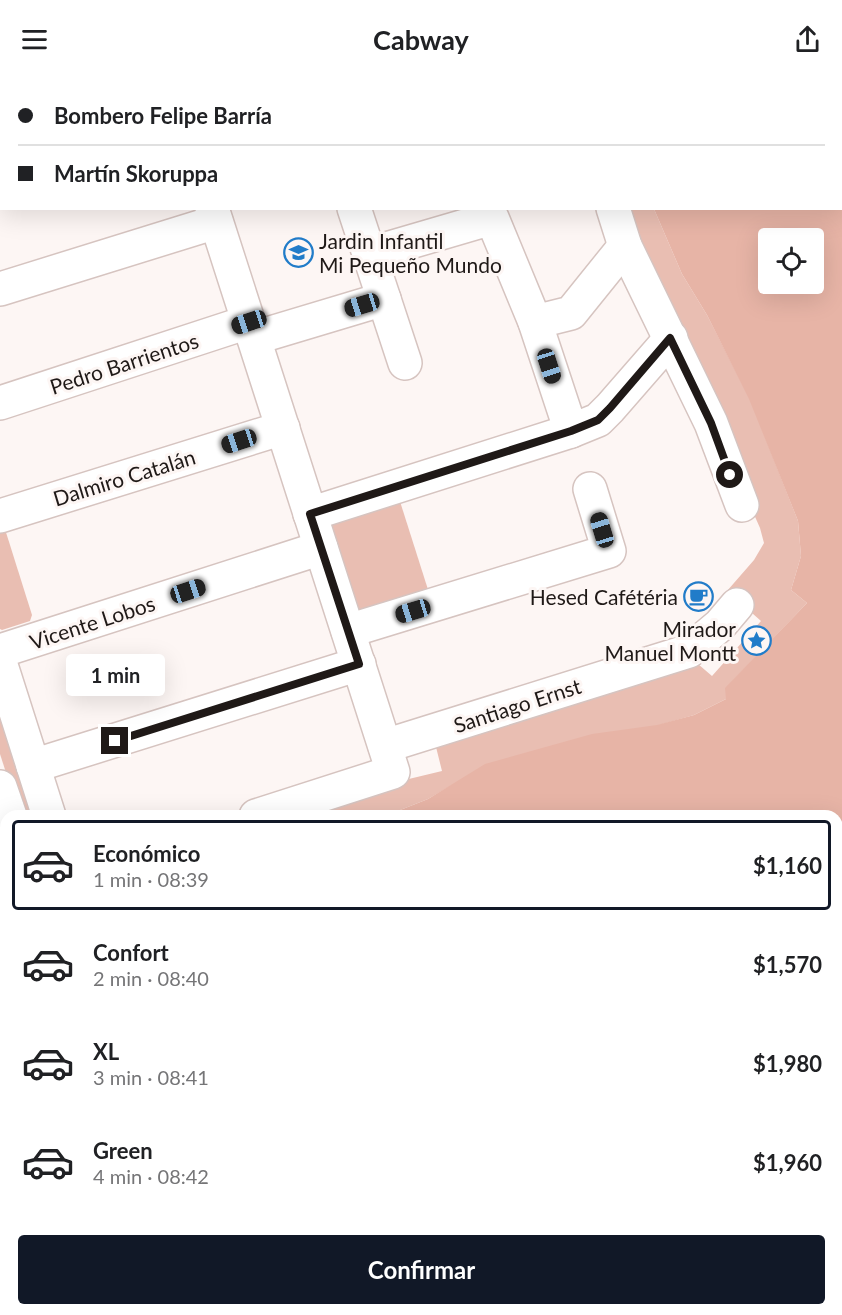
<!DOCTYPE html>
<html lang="es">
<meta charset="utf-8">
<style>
:root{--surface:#fff;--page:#f2f2f2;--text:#202124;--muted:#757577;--line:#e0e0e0;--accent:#111827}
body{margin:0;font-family:Lato,sans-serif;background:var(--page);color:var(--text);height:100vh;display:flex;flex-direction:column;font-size:22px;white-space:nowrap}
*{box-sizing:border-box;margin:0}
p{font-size:20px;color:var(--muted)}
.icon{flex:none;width:33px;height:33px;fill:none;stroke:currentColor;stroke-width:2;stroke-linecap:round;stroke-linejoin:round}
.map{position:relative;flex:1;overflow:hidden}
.side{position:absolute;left:0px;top:732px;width:843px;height:506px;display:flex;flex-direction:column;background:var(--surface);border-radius:18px 18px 0 0;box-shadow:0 6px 24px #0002}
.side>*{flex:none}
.banner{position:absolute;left:0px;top:0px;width:843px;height:132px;box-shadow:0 6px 24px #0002;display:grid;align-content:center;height:132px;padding:0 18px;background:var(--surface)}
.tools{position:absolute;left:758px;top:150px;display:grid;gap:12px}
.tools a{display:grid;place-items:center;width:66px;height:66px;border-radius:6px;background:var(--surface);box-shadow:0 6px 24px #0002;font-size:30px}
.end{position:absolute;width:27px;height:27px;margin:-14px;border:8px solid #1f1917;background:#fff;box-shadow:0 0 0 3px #fff}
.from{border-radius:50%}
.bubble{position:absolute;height:42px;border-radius:6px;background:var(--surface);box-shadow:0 6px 24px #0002;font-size:20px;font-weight:700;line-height:42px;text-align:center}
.car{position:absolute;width:18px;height:36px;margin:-18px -9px;border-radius:8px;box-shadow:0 0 4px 2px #0007;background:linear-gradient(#222 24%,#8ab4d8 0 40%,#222 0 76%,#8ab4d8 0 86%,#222 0)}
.banner b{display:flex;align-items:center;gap:21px;height:57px;font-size:22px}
.banner b+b{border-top:2px solid var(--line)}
.banner i{width:15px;height:15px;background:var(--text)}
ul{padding:10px 0 0;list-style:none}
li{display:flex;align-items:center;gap:18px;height:90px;margin:0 12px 9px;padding:0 6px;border:3px solid transparent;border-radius:6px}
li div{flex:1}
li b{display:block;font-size:22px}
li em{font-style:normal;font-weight:700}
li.selected{border-color:var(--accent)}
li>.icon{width:54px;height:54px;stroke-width:1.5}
.cta{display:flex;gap:12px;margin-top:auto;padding:12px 18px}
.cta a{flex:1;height:69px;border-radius:6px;background:var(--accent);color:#fff;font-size:24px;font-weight:700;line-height:69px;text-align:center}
header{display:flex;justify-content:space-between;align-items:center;height:78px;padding:0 18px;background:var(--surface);font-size:27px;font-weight:700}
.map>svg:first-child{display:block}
.green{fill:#e9beb2}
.forest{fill:#e7b4a6;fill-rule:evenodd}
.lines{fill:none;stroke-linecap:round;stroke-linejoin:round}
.minor-casing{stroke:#d6c4c0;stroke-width:36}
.major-casing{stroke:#d6c4c0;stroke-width:36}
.minor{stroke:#fff;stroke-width:33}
.major{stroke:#fff;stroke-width:33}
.route{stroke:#1f1917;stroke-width:8}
.labels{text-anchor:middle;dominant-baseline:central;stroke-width:6;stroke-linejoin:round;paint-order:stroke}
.poi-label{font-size:21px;fill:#1f1917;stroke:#fdf6f4;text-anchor:end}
.street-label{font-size:21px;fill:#1f1917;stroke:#fdf6f4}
</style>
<header><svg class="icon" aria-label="menu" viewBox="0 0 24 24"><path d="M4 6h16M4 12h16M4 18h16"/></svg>Cabway<svg class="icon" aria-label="share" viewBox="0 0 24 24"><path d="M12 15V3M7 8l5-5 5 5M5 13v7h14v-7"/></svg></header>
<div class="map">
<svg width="842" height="1237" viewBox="0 0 842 1237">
<rect width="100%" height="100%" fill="#fdf6f4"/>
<!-- green -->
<g class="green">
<path d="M619 131H654L682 196 707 237 750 321 798 443 801 478 791 512 807 525 726 610V621L694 637 452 707 428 721 385 738H284L388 706 442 693 436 669 698 586 712 598 761 543 727 513 754 482 764 465 760 450Z"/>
<path d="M397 414 431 521 350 546 316 439Z"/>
<path d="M0 445 4 448 32 537 30 543 2 552 0 551Z"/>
<path d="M0 629 35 738H20L0 676Z"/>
<path d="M465 1232H615V1237H467Z"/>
</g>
<!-- forest -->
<g class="forest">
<path d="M586 0H842V1068L837 1048V738H385L428 721 485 686 592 656 657 647 694 637 726 621 725 610 807 525 791 512 801 478 798 443 749 321 707 237 682 196 654 131 842 130V2ZM768 160H813V206H768Z"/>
<path d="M837 1217 842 1227V1237H615V1232H837Z"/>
</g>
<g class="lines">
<defs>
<g id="minor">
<path d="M170 0V2"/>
<path d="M212 130 393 694 256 738"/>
<path d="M354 130 405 285"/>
<path d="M613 130 625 168 711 345 742 427"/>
<path d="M369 176 492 140 535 244 571 353"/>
<path d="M0 211 216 144"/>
<path d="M535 244 571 235 625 168"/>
<path d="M254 260 384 221"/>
<path d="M0 325 248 244"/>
<path d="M310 436 571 353 598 342 610 330 671 260"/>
<path d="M0 438 283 350"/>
<path d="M348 553 609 473 590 411"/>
<path d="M0 573 321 470"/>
<path d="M0 584 49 738"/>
<path d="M385 668 689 573 720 547 737 527"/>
<path d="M33 688 359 586"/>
<path d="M0 930 6 949"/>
<path d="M0 1069 6 1067"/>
<path d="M0 1224 6 1222"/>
<path d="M94 1232 95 1237"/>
<path d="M204 1232 206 1237"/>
<path d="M395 1237 412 1232"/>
</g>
<g id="major">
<path d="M0 709 10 738"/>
<path d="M0 828 6 847"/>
<path d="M837 1138 842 1158"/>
<path d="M151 1232 152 1237"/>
<path d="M182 1232V1237"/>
</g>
</defs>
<!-- minor casing -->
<use href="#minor" class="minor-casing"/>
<!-- major casing -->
<use href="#major" class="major-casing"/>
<!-- minor -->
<use href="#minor" class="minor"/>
<!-- major -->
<use href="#major" class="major"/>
</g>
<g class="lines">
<!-- route -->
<path class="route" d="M115 663 359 586 310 436 571 353 598 342 610 330 670 260 711 345 730 397"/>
</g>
<!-- icons -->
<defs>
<symbol id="school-ring" viewBox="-11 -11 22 22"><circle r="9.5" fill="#fdf6f4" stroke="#217cc9" stroke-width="1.5"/><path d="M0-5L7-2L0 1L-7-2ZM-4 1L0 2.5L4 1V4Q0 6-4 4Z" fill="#217cc9"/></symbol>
<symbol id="cafe-ring" viewBox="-11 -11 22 22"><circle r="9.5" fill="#fdf6f4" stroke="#217cc9" stroke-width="1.5"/><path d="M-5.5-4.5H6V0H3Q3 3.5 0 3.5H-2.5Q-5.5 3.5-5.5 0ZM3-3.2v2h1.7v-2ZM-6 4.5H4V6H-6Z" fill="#217cc9"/></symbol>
<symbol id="sight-ring" viewBox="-11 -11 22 22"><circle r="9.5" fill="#fdf6f4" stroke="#217cc9" stroke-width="1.5"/><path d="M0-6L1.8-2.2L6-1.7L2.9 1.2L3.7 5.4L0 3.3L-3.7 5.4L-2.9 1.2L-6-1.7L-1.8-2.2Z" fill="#217cc9"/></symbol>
</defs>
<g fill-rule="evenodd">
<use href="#school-ring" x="282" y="158" width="33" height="33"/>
<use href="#cafe-ring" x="682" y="502" width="33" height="33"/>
<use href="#sight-ring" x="740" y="546" width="33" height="33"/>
</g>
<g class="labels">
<!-- poi labels -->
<g class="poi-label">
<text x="319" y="162" text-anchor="start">Jardin Infantil<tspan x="319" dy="24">Mi Pequeño Mundo</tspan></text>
<text x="678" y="518">Hesed Cafétéria</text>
<text x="736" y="550">Mirador<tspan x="736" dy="24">Manuel Montt</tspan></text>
</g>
<!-- street labels -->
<g class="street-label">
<text transform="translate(124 285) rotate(-18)">Pedro Barrientos</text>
<text transform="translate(124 399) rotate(-17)">Dalmiro Catalán</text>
<text transform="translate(92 544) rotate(-18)">Vicente Lobos</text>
<text transform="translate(517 627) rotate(-18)">Santiago Ernst</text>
</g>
</g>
</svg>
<div class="tools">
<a><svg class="icon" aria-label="locate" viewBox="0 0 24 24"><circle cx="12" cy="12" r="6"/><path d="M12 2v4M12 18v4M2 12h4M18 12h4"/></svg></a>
</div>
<i class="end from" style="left:730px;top:397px"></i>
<i class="end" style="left:115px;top:663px"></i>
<div class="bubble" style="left:66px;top:576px;width:99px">1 min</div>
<i class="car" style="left:362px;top:227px;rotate:253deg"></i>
<i class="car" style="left:249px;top:244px;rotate:252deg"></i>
<i class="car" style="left:549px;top:288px;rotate:162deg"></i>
<i class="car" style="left:239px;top:363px;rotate:252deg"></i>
<i class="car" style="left:602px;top:452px;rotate:343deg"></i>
<i class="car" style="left:188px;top:513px;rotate:72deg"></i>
<i class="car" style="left:413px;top:533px;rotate:253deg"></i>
<div class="banner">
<b><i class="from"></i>Bombero Felipe Barría</b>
<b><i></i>Martín Skoruppa</b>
</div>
<section class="side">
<ul>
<li class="selected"><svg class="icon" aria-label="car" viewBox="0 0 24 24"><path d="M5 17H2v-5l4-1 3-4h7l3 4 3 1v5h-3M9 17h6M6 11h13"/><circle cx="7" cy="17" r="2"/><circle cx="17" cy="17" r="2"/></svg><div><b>Económico</b><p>1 min · 08:39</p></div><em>$1,160</em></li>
<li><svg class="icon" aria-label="car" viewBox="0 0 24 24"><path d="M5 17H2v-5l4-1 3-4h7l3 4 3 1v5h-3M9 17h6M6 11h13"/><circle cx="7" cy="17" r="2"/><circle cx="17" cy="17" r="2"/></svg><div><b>Confort</b><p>2 min · 08:40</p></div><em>$1,570</em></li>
<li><svg class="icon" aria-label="car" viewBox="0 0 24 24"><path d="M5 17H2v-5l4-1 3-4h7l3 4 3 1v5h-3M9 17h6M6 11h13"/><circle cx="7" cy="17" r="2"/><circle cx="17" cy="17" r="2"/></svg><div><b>XL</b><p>3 min · 08:41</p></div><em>$1,980</em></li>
<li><svg class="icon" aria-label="car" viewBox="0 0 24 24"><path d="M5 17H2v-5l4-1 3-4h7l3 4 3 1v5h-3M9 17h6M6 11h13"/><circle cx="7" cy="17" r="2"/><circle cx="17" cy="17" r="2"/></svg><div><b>Green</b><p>4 min · 08:42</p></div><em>$1,960</em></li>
</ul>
<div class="cta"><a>Confirmar</a></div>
</section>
</div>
